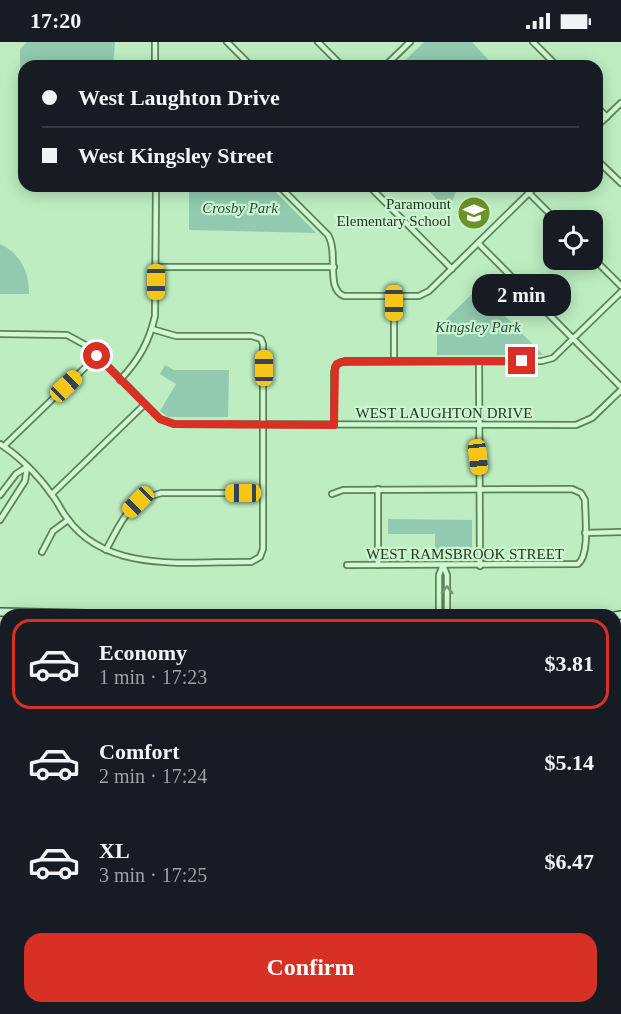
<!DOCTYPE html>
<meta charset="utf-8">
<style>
:root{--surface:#171b24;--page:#20242c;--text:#f1f3f6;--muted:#9ea1a6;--line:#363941;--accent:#d93025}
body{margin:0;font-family:Georgia,serif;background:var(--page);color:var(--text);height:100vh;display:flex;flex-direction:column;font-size:22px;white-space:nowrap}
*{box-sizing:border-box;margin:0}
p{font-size:20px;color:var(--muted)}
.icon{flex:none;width:33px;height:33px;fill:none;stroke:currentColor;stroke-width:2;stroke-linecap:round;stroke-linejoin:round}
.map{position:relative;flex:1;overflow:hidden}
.details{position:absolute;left:0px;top:567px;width:621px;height:405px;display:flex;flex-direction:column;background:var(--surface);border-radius:18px 18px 0 0;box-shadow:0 3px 15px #0003}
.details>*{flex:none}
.hud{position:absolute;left:18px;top:18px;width:585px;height:132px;border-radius:18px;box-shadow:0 3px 15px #0003;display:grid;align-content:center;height:132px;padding:0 24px;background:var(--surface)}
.buttons{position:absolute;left:543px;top:168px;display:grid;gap:12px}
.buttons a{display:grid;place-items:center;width:60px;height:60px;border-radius:12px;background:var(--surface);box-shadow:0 3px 15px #0003;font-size:30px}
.end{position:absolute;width:27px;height:27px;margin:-14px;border:8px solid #d93025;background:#fff;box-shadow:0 0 0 3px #fff}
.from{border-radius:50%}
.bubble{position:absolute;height:42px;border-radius:18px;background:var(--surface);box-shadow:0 3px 15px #0003;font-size:20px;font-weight:700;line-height:42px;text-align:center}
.car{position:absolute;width:18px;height:36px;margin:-18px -9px;border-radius:8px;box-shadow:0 0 4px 2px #0007;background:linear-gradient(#f5c518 24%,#345 0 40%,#f5c518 0 76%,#345 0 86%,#f5c518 0)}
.hud b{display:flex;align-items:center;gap:21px;height:57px;font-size:22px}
.hud b+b{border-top:2px solid var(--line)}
.hud i{width:15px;height:15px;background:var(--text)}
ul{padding:10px 0 0;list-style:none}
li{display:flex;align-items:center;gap:18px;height:90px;margin:0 12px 9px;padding:0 12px;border:3px solid transparent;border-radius:18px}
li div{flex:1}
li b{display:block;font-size:22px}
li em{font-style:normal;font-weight:700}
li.active{border-color:var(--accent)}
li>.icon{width:54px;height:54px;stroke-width:1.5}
.button{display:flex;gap:12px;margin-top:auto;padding:12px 24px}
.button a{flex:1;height:69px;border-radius:18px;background:var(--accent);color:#fff;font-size:24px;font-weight:700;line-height:69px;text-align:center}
.status{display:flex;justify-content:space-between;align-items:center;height:42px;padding:0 30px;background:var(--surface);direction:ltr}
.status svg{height:16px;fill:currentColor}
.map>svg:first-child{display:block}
.green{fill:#91caae}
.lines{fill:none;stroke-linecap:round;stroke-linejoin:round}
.canal{stroke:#a3a1be;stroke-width:5}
.minor-casing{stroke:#5a8456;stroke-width:8}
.tertiary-casing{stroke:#5a8456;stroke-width:9}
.secondary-casing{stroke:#3f663a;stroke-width:10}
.minor{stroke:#cff8d3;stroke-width:4.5}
.tertiary{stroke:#cff8d3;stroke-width:6}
.secondary{stroke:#cff8d3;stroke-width:7}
.oneway{stroke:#769677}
.route{stroke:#d93025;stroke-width:8}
.labels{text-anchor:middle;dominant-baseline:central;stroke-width:4.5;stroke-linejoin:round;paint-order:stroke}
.poi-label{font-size:15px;fill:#1e341b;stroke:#ccf5d0;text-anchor:end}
.park-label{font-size:15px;font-style:italic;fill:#22503f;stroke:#ccf5d0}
.street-label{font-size:15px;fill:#1e341b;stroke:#ccf5d0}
</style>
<div class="status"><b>17:20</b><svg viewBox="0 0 49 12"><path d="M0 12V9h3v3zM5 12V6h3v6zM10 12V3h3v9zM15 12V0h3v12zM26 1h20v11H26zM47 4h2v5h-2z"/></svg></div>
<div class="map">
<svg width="621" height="972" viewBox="0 0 621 972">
<rect width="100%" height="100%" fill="#bdedc1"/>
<!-- green -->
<g class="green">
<path d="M27 0H115L113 24H24V40L20 36V7Z"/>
<path d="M424 0H472L494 24H399Z"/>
<path d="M189 144H270L316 191 189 188Z"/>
<path d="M425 144H457L458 145 450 165 442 163Z"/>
<path d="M0 202C21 212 29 230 29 252H0Z"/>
<path d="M478 246 543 313H437V286Z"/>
<path d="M165 323 174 328H229L228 375H168L160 369 176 342 160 332Z"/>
<path d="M388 477 472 478V516H435V492H388Z"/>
</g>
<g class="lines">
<!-- canal -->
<g class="canal">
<path d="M615 581H621"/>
<path d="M0 582H6"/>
</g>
<defs>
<g id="minor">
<path d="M227 0 251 24"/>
<path d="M318 0 342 24"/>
<path d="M533 0 557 24"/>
<path d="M155 24V0"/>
<path d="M385 24 410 0"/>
<path d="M597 65 607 75"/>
<path d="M597 84 621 61"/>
<path d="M597 118 621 141"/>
<path d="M279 144 328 193C339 212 325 247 344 254H419L429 249 536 144"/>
<path d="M369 144 452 227"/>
<path d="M529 151 556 178"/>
<path d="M478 201 621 345"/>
<path d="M592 215 621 244"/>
<path d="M156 225H334"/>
<path d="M0 292 67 293 89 305 160 377 174 382 576 383 592 376 621 348"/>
<path d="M394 319V254"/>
<path d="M479 319 480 524"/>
<path d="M120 338C139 318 149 300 155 274L156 144"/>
<path d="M334 383V330L337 322 341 320 542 319 553 316 621 250"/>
<path d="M0 402C19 414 39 434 52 453 58 460 61 469 67 476 107 533 191 519 251 520L260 515 263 507V302L261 297 252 294H176L152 287"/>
<path d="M4 404 97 314"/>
<path d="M378 447V523"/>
<path d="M52 452 145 362"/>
<path d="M332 452 343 448 572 447 581 451 585 458C585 474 590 513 578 522L347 523"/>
<path d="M0 453 16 432 27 425 25 439 0 478"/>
<path d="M585 491 621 490"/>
<path d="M106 508C122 479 127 460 161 451H263"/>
<path d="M42 510 53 489 68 478"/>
<path d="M443 523 447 533V573"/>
<path d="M439 573V533L443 523"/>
<path d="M0 623 6 625"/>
<path d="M615 722H621"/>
<path d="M0 812H6"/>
<path d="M615 851H621"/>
<path d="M0 918 6 917"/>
<path d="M269 966V972"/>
<path d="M407 972 423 966"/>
</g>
<path id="tertiary" d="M454 966 456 972"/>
<g id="secondary">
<path d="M0 570 132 573"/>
<path d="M301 573H304"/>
<path d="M375 573H472"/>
<path d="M615 574 621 573"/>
</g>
</defs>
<!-- minor casing -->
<use href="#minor" class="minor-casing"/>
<!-- tertiary casing -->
<use href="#tertiary" class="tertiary-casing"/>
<!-- secondary casing -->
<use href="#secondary" class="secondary-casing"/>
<!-- minor -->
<use href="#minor" class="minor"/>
<!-- tertiary -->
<use href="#tertiary" class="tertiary"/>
<!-- secondary -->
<use href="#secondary" class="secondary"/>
</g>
<!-- one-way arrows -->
<defs><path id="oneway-chevron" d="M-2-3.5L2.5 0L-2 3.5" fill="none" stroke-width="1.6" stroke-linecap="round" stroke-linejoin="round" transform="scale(1.5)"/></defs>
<use class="oneway" href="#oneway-chevron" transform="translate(447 548) rotate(-90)"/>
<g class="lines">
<!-- route -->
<path class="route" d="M97 314 160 377 174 382 334 383 335 325 337 322 345 319H522"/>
</g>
<!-- icons -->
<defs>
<symbol id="school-disc" viewBox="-11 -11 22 22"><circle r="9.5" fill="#6b9327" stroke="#ccf5d0"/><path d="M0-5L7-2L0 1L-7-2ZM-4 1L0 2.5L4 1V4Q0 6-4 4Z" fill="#fff"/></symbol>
</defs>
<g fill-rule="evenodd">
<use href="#school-disc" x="455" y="152" width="38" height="38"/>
</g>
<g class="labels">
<!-- poi labels -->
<g class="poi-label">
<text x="451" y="162">Paramount<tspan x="451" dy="17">Elementary School</tspan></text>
</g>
<!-- park labels -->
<g class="park-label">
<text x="240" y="166">Crosby Park</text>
<text x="478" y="285">Kingsley Park</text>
</g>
<!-- street labels -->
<g class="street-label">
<text x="444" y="371">WEST LAUGHTON DRIVE</text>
<text x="465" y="512">WEST RAMSBROOK STREET</text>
</g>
</g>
</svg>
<div class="buttons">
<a><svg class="icon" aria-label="locate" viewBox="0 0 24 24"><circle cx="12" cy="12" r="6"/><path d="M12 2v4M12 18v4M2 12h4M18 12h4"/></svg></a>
</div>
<i class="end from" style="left:97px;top:314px"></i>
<i class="end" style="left:522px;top:319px"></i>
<div class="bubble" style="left:472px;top:232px;width:99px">2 min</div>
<i class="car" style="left:156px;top:240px;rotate:180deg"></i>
<i class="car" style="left:394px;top:261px;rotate:180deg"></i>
<i class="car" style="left:264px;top:326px;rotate:0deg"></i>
<i class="car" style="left:66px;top:344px;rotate:46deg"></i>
<i class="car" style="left:478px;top:415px;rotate:174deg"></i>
<i class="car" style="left:243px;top:451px;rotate:270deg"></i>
<i class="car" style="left:138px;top:460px;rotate:225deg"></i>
<div class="hud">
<b><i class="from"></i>West Laughton Drive</b>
<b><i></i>West Kingsley Street</b>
</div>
<section class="details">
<ul>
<li class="active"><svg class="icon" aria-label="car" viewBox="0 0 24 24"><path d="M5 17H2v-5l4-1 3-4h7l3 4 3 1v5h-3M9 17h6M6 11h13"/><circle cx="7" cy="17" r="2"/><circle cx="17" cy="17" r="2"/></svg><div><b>Economy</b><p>1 min · 17:23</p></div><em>$3.81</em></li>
<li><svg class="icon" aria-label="car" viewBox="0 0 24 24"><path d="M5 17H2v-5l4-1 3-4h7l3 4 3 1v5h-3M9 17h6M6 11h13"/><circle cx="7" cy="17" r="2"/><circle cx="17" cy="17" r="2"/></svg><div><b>Comfort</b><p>2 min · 17:24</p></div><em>$5.14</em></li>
<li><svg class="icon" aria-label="car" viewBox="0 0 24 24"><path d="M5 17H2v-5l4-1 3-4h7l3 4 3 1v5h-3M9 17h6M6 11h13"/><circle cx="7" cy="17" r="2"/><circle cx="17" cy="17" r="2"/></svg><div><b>XL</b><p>3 min · 17:25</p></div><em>$6.47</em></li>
</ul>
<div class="button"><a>Confirm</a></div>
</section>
</div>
